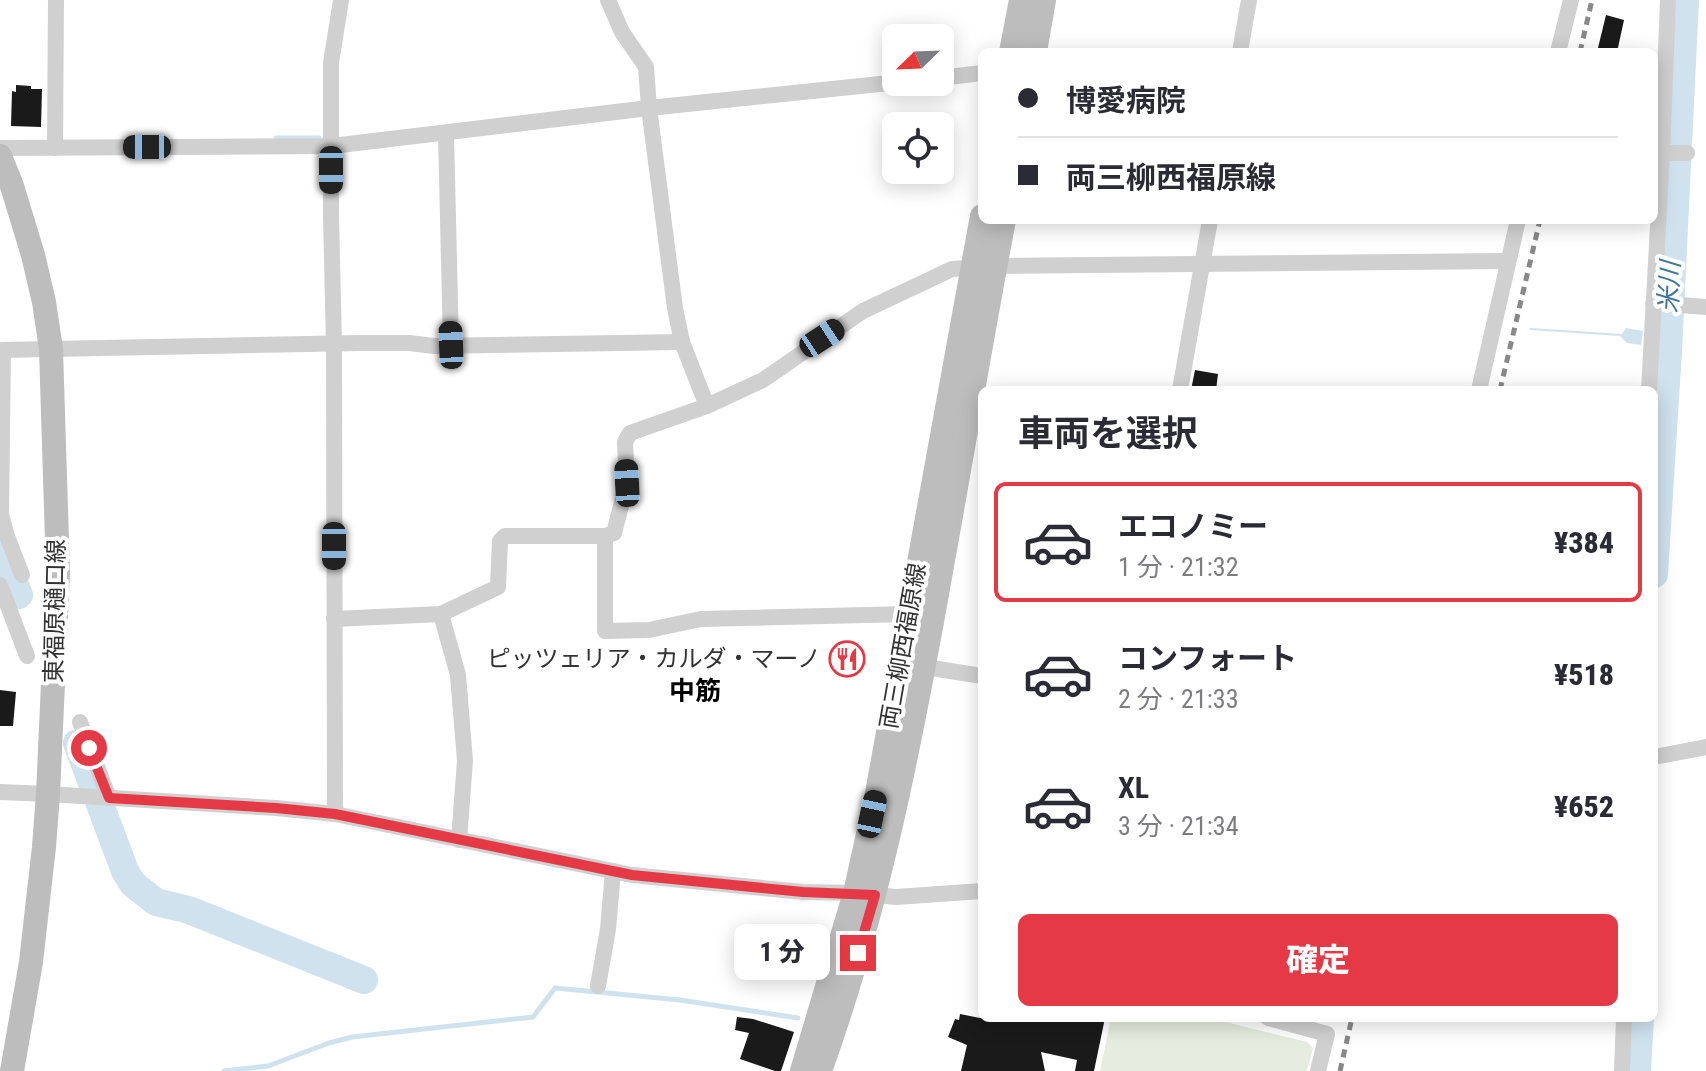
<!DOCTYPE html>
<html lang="ja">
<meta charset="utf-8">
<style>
:root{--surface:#fff;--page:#f2f2f3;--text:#2b2b33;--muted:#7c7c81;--line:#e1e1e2;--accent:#e63946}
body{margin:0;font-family:"Roboto Condensed","Noto Sans JP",sans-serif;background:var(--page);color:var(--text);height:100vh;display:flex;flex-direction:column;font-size:30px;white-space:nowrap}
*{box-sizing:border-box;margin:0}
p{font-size:26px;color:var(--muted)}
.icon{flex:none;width:44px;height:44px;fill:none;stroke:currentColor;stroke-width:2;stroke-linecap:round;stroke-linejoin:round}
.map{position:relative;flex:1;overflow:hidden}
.panel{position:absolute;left:978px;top:386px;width:680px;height:636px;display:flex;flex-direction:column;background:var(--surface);border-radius:12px;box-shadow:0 4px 20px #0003}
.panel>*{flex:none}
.hud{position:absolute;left:978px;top:48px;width:680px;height:176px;border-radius:12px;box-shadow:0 4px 20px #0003;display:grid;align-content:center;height:176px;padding:0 40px;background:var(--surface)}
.needle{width:52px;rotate:247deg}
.tools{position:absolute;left:882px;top:24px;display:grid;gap:16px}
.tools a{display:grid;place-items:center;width:72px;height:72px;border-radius:12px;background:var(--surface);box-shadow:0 4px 20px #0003;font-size:40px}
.end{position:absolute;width:36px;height:36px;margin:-18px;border:10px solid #e63946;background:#fff;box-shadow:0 0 0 4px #fff}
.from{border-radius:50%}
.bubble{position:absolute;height:56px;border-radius:12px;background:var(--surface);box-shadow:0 4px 20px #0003;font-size:26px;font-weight:800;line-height:56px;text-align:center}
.car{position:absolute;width:24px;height:48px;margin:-24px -12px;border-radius:10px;box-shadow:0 0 6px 2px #0007;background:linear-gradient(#222 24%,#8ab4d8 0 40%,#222 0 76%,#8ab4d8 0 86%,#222 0)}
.hud b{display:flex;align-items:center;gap:28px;height:76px;font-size:30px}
.hud b+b{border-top:2px solid var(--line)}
.hud i{width:20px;height:20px;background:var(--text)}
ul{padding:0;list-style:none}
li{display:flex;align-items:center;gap:24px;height:120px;margin:0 16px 12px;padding:0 24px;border:4px solid transparent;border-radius:12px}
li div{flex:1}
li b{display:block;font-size:30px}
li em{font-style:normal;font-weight:800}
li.on{border-color:var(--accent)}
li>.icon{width:72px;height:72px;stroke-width:1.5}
h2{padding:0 40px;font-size:36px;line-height:96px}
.cta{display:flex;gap:16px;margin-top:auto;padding:16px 40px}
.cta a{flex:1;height:92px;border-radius:12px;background:var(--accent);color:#fff;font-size:32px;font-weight:800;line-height:92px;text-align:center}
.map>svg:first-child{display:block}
.green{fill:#e6ecdf}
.water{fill:#cfe2ee}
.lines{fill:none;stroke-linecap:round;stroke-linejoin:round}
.stream{stroke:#cfe2ee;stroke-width:5}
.river{stroke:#cfe2ee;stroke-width:28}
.building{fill:#1a1a1a}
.street{stroke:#d0d0d0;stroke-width:16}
.secondary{stroke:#bdbdbd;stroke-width:24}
.rail{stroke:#888;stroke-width:5;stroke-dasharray:8 6;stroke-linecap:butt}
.route{stroke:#e63946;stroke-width:10}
.labels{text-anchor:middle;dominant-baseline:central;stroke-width:8;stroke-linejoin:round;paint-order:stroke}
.street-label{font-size:24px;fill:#333;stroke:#fff}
.poi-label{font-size:24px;fill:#333;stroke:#fff;text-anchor:end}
.water-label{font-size:26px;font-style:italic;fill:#3f7597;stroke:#fff}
.neighbourhood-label{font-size:26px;font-weight:bold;fill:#000;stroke:#fff}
</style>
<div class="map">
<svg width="1706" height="1071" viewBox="0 0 1706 1071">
<rect width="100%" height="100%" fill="#fff"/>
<!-- green -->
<path class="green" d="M1111 1018H1209L1307 1042 1313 1048 1307 1071H1100Z"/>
<!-- water -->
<path class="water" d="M1530 328 1622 334 1626 328 1643 331 1641 345 1627 343 1620 336 1530 330Z"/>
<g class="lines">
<!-- stream -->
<g class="stream">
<path d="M276 138H319"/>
<path d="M224 1071 268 1066 329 1043 352 1037 533 1017 555 988 680 1000 798 1018"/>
</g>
<!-- river -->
<g class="river">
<path d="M0 547 19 595"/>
<path d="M1654 574 1668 351 1685 0"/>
<path d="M77 743 125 871 133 884 156 902 189 910 364 980"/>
<path d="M1637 1071 1640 1018"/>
</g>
</g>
<!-- building -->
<g class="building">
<path d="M1606 15 1624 20 1617 52H1597Z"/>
<path d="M16 85 31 86V89H42L41 127 11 126 12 91 16 92Z"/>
<path d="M1195 370 1218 374 1216 390H1191Z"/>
<path d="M0 690 16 692 13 726H0Z"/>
<path d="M746 935 776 944 766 979 752 975 751 978 737 974 738 970 736 969Z"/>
<path d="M960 1014 980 1018H1105L1094 1071H1075L1077 1060 1041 1052 1045 1071H961L967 1045 948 1037 955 1019 959 1020Z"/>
<path d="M737 1017 753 1019 794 1032 781 1071H775L740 1059 749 1033 735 1030Z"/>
</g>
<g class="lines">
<!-- street -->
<g class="street">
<path d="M1240 52 1249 0"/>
<path d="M1558 52 1571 0"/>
<path d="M940 78 982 73"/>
<path d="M446 134 451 345"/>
<path d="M0 148 332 146 649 108 899 82"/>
<path d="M55 148 56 0"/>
<path d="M1662 153H1687"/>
<path d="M1653 303 1706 307"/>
<path d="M682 342 707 406 763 380 863 311 952 269 995 266 1507 261"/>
<path d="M0 350 360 343H409L434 346 682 342 675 308 649 108 646 67 622 32 608 0"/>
<path d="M3 350 1 515 7 536 22 575"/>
<path d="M1180 390 1210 220"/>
<path d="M1479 390 1518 220"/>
<path d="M1649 390 1662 153 1668 0"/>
<path d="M605 536V631L649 630 701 619 909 614"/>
<path d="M0 585 27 656"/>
<path d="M441 614 458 675 465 761 459 840"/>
<path d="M334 619 441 614 498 587 500 541 505 536H605L614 533 627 483 625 442 630 433 707 406"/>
<path d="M925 667 982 676"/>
<path d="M80 722 109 798"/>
<path d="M1654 757 1706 747"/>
<path d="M0 792 48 794 276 808 335 814 632 875 803 892 855 893 896 897 982 891"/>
<path d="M335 814 334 344 331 216V63L341 0"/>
<path d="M598 986 608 929 613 871"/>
<path d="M1268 1018 1327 1034 1318 1071"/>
<path d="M1622 1071 1624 1018"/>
</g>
<!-- secondary -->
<g class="secondary">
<path d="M1011 52 1021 0"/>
<path d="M1035 52 1044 0"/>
<path d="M0 156 12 186 33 255 44 302 51 349 58 573 48 794 44 847 31 962 12 1071"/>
<path d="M802 1071 855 893 877 793 982 216"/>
<path d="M820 1071C879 907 912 736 942 566 963 450 982 335 1004 220"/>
</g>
<!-- rail -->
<g class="rail">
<path d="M1580 52 1592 0"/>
<path d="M1500 390 1540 220"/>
<path d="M1340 1071 1352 1018"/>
</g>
</g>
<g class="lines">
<!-- route -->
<path class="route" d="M89 748 109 798 276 808 335 814 632 875 803 892 875 895 858 953"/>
</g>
<!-- icons -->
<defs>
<symbol id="restaurant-ring" viewBox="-11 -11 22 22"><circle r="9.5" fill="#fff" stroke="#e63946" stroke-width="1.5"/><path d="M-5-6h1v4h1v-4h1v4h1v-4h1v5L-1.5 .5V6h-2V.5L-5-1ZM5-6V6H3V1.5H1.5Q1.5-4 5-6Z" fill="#e63946"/></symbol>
</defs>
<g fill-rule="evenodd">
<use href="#restaurant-ring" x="827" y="639" width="40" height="40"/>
</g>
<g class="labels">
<!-- street labels -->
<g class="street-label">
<text transform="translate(55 611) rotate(-89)">東福原樋口線</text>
<text transform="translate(903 646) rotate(-80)">両三柳西福原線</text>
</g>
<!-- poi labels -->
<g class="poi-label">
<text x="821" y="659">ピッツェリア・カルダ・マーノ</text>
</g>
<!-- water labels -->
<g class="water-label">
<text transform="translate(1669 287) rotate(-87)">米川</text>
</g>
<!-- neighbourhood labels -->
<g class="neighbourhood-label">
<text x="695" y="691">中筋</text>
</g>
</g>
</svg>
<div class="tools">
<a><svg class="needle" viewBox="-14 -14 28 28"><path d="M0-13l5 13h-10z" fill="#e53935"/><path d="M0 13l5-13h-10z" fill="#7c7c81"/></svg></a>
<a><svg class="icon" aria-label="locate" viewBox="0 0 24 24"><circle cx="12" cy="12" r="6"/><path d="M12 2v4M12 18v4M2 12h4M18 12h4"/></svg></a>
</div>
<i class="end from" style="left:89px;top:748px"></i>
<i class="end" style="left:858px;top:953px"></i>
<div class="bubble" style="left:734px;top:924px;width:96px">1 分</div>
<i class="car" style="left:147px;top:147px;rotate:270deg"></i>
<i class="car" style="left:331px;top:170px;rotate:180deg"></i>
<i class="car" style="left:822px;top:338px;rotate:57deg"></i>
<i class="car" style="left:451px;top:345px;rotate:358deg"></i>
<i class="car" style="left:627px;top:483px;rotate:357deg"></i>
<i class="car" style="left:334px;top:546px;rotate:180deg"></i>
<i class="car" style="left:872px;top:814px;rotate:12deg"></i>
<div class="hud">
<b><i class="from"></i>博愛病院</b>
<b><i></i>両三柳西福原線</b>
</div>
<section class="panel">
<h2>車両を選択</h2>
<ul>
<li class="on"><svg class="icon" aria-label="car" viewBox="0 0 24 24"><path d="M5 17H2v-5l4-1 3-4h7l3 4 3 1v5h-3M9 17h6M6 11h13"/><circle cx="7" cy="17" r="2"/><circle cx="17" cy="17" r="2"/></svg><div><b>エコノミー</b><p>1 分 · 21:32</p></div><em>¥384</em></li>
<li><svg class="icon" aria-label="car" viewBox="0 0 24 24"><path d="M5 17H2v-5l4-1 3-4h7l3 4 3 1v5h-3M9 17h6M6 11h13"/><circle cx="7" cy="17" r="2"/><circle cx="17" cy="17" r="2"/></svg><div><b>コンフォート</b><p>2 分 · 21:33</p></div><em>¥518</em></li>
<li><svg class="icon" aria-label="car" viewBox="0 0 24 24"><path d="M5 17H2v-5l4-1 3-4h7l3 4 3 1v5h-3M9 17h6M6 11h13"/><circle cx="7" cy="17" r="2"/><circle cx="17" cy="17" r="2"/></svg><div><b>XL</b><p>3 分 · 21:34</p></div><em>¥652</em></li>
</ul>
<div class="cta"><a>確定</a></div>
</section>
</div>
